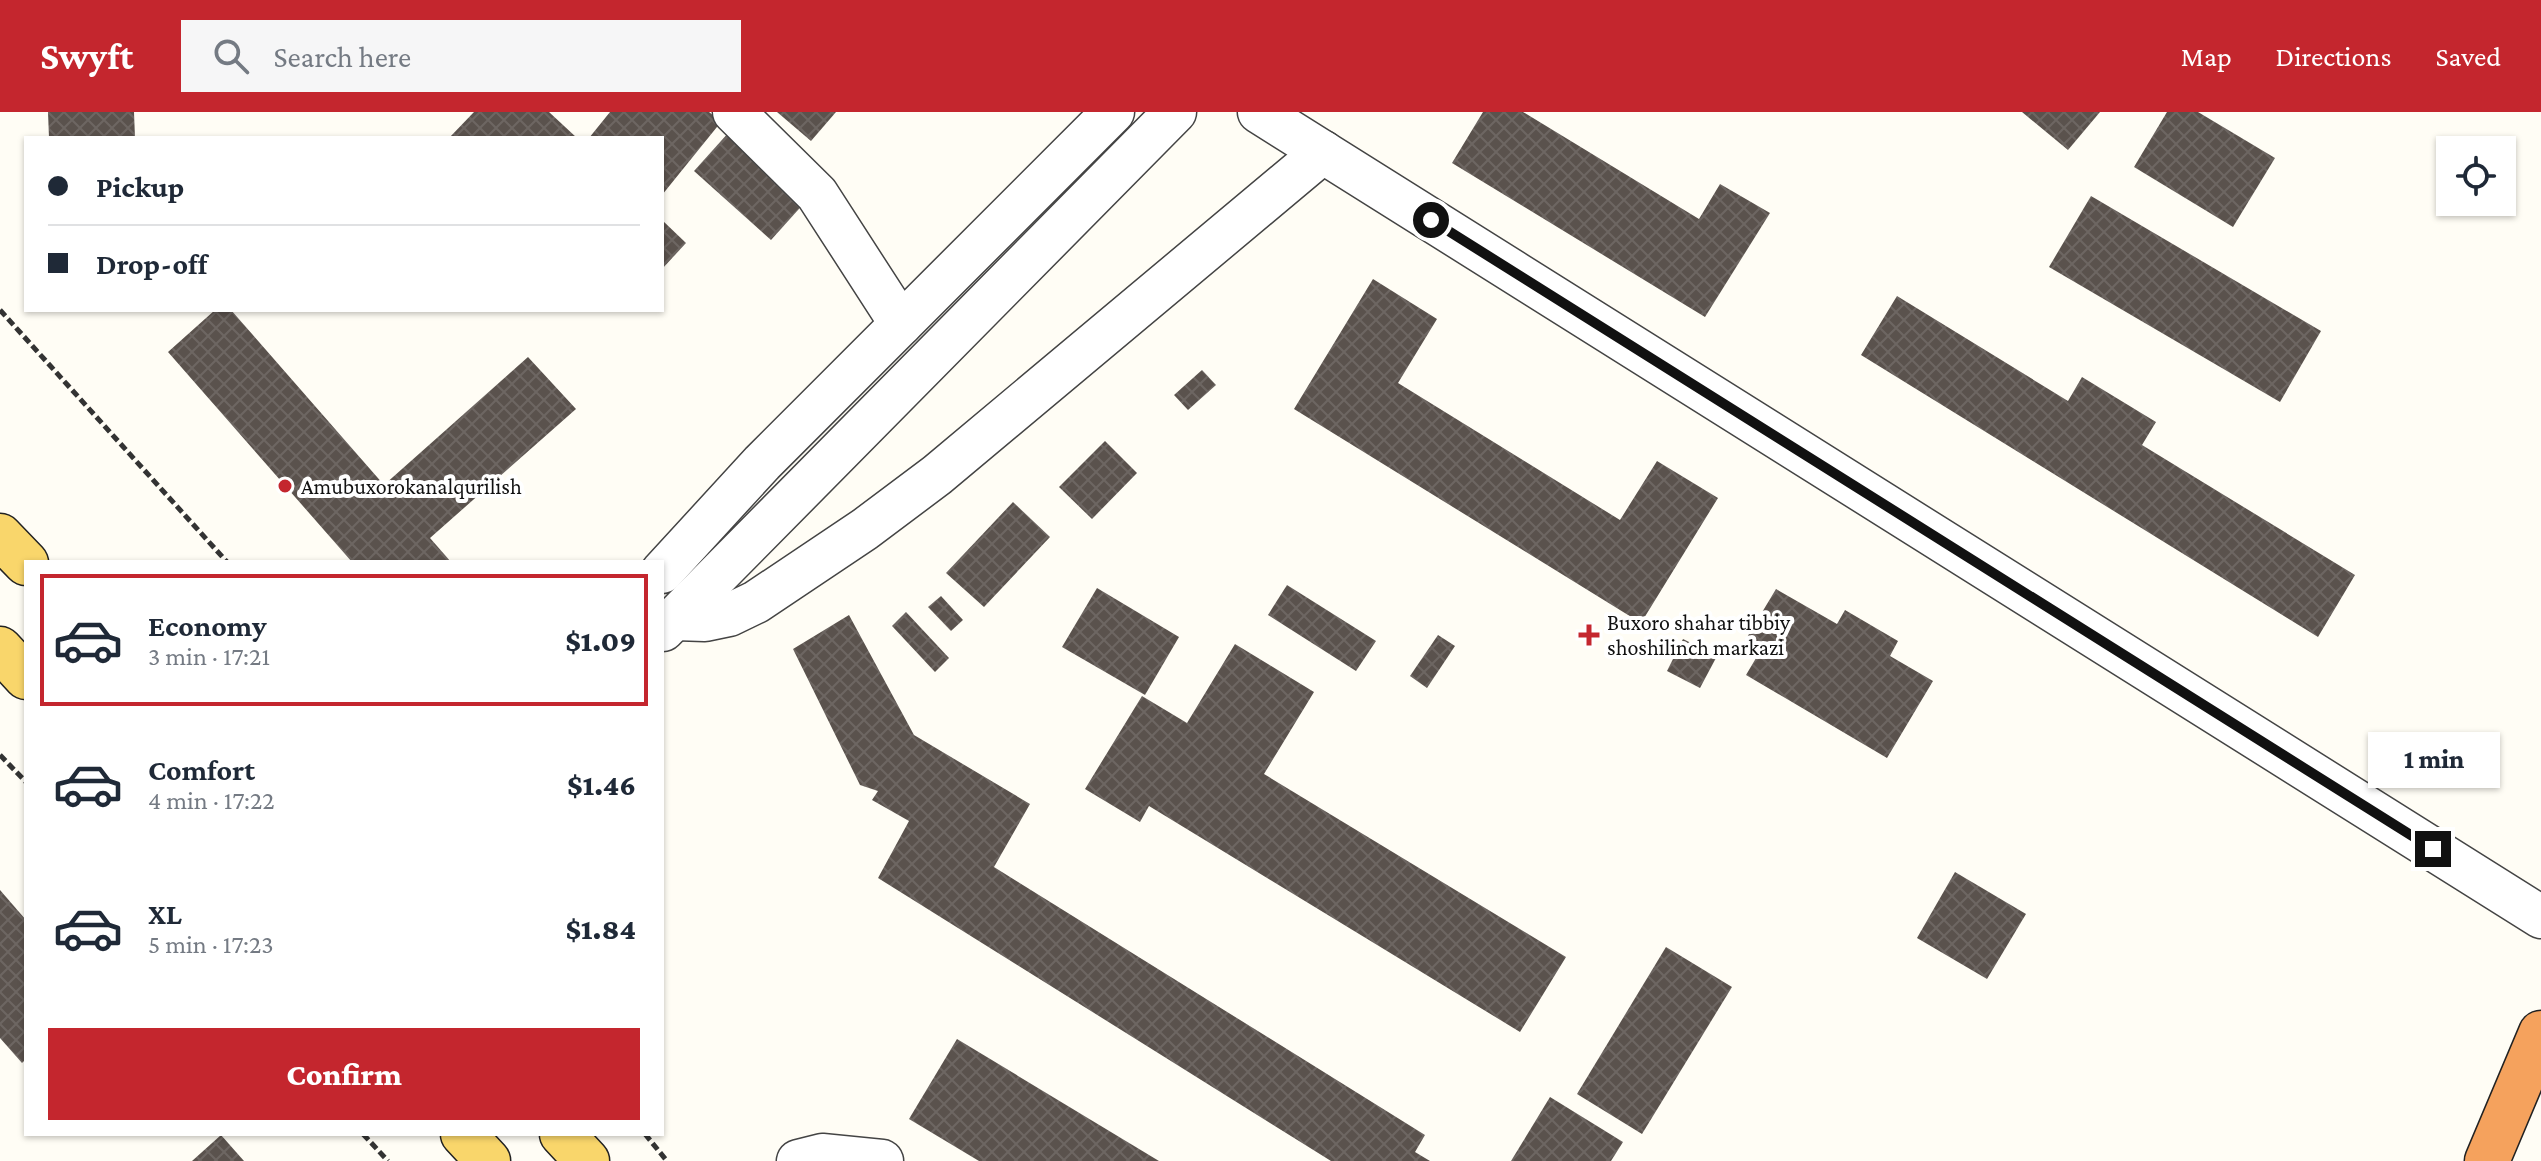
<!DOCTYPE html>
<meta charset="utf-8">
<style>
:root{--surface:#fff;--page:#f6f6f7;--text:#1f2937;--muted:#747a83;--line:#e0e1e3;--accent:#c4262e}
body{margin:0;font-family:"Crimson Pro",serif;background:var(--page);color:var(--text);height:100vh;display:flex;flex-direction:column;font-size:30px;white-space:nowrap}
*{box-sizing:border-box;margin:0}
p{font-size:26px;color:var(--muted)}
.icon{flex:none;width:44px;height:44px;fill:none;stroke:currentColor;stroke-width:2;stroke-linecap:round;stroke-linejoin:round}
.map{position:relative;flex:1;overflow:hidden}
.details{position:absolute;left:24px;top:448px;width:640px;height:576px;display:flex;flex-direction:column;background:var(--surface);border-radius:0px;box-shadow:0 2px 6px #0004}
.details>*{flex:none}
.hud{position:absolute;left:24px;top:24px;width:640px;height:176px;border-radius:0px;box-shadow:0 2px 6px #0004;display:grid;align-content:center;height:176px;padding:0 24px;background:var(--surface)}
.buttons{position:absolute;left:2436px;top:24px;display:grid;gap:16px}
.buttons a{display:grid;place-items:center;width:80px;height:80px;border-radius:0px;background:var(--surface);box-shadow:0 2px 6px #0004;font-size:40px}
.end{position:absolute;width:36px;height:36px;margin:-18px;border:10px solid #111;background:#fff;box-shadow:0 0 0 4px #fff}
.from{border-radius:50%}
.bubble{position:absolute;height:56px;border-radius:0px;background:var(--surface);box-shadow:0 2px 6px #0004;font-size:26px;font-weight:800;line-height:56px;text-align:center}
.hud b{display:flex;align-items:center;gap:28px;height:76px;font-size:30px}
.hud b+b{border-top:2px solid var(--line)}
.hud i{width:20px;height:20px;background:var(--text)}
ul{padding:14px 0 0;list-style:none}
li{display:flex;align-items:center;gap:24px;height:132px;margin:0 16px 12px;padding:0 8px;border:4px solid transparent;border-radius:0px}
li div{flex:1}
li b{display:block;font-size:30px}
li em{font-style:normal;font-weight:800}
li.active{border-color:var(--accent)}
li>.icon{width:72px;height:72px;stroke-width:1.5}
.cta{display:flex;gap:16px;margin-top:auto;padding:16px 24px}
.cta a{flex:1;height:92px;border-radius:0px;background:var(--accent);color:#fff;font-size:32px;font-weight:800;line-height:92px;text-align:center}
header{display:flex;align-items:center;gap:48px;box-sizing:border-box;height:112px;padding:0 40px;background:var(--accent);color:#fff}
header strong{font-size:38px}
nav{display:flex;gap:44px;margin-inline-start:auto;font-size:28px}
.search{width:560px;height:72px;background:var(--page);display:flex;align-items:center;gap:20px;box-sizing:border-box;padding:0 28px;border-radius:0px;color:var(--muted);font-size:30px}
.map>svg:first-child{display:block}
.building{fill:url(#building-cross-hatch)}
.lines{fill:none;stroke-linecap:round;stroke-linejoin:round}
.minor-casing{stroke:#444;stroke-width:45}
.major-casing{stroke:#222;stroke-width:47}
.highway-casing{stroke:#222;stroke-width:47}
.path{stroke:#333;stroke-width:5;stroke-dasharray:8 4;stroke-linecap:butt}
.minor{stroke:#fff;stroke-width:42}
.major{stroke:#f9d66b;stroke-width:44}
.highway{stroke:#f5a25d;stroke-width:44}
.route{stroke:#111;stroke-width:10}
.poi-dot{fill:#c4262e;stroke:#fff;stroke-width:3}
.labels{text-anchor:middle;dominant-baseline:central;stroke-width:8;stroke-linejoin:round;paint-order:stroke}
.poi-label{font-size:22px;fill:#111;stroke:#fff;text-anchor:start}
</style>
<header>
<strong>Swyft</strong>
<div class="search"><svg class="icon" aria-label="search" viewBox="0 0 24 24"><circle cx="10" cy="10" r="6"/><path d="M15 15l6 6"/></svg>Search here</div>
<nav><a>Map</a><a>Directions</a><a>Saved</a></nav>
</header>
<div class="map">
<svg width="2541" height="1049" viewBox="0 0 2541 1049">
<defs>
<pattern id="building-cross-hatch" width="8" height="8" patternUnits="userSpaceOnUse" patternTransform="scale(2)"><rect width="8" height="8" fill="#5a524d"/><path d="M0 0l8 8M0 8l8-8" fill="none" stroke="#6d6662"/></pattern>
</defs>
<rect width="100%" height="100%" fill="#fffdf5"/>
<!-- building -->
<g class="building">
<path d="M48 0H134L135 26H49Z"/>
<path d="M474 0H549L577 26H449Z"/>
<path d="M610 0H709L721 10 662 83V26H589Z"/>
<path d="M777 0H836L811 29Z"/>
<path d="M1483 0H1523L1699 107 1720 72 1770 101 1705 205 1452 51Z"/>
<path d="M2022 0H2100L2068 38Z"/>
<path d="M2167 0H2198L2275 46 2233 115 2134 55Z"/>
<path d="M730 19 807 88 771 128 694 59Z"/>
<path d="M2091 84 2321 219 2280 290 2049 155Z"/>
<path d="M662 108 686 131 662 157Z"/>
<path d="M1373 167 1437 207 1398 271 1620 408 1657 349 1718 386 1641 511 1294 297Z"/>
<path d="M1897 184 2068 289 2082 265 2156 310 2142 333 2355 463 2318 525 1861 243Z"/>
<path d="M215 198H231L384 373 528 245 576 297 430 426 451 450H352L168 240Z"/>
<path d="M1202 258 1216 273 1188 298 1174 283Z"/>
<path d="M1105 329 1137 361 1092 407 1059 375Z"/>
<path d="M1013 390 1050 425 984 495 946 461Z"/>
<path d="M1287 473 1376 529 1356 559 1268 503Z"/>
<path d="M1097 476 1179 525 1145 583 1062 535Z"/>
<path d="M1776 477 1837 512 1845 498 1898 529 1890 544 1933 569 1887 646 1746 563 1759 541 1743 532Z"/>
<path d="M941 484 963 508 951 519 928 495Z"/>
<path d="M906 500 949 546 935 560 892 514Z"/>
<path d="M849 503 914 623 1030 692 994 755 1425 1023 1415 1040 1430 1049H1331L878 766 909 709 872 688 878 679 860 673 793 537Z"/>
<path d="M1438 523 1455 534 1427 576 1410 564Z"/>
<path d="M1683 527 1717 544 1700 576 1667 559Z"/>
<path d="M1235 532 1314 580 1264 662 1566 845 1520 920 1149 694 1140 710 1085 677 1142 584 1187 611Z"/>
<path d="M1955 760 2026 802 1987 867 1917 826Z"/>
<path d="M0 778 26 808V947L22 951 0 926Z"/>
<path d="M1666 835 1732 875 1642 1022 1577 982Z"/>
<path d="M957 927 1159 1049H979L909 1007Z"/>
<path d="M1550 985 1623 1030 1611 1049H1511Z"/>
<path d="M221 1023 244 1049H192Z"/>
</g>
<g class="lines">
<defs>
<g id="minor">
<path d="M734 0 817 82 901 212"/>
<path d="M1259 0 2541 805"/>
<path d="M662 460 762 351 1113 0"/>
<path d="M675 507 705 508 729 503 756 490 865 417 937 363 1323 40"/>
<path d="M663 518 1175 0"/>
<path d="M798 1049 822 1043 882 1049"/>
</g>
<g id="major">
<path d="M0 424 26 451"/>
<path d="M0 537 26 565"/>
<path d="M463 1022 488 1049"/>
<path d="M562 1022 587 1049"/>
</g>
<path id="highway" d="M2487 1049 2541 921"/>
</defs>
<!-- minor casing -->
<use href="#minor" class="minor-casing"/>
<!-- major casing -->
<use href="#major" class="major-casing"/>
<!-- highway casing -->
<use href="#highway" class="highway-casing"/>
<!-- path -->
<g class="path">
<path d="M0 198 227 450"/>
<path d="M0 643 26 670"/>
<path d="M363 1022 388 1049"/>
<path d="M645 1022 667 1049"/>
</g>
<!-- minor -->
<use href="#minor" class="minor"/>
<!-- major -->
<use href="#major" class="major"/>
<!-- highway -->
<use href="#highway" class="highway"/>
</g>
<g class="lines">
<!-- route -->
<path class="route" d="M1431 108 2433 737"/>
</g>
<!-- markers -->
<g class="poi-dot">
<circle cx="285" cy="374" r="8"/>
<path d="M1585 511h8v8h8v8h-8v8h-8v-8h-8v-8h8z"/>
</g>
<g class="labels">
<!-- poi labels -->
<g class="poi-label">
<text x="301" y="374">Amubuxorokanalqurilish</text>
<text x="1607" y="510">Buxoro shahar tibbiy<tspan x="1607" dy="25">shoshilinch markazi</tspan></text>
</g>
</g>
</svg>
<div class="buttons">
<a><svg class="icon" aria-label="locate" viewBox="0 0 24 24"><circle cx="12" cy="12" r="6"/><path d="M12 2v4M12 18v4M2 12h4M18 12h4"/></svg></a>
</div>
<i class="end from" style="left:1431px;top:108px"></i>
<i class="end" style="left:2433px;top:737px"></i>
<div class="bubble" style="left:2368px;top:620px;width:132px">1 min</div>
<div class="hud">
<b><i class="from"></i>Pickup</b>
<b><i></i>Drop-off</b>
</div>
<section class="details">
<ul>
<li class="active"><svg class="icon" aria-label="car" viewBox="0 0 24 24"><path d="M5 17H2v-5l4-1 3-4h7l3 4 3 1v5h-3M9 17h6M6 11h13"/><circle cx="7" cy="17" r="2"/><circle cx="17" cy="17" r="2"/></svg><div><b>Economy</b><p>3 min · 17:21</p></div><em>$1.09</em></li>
<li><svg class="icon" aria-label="car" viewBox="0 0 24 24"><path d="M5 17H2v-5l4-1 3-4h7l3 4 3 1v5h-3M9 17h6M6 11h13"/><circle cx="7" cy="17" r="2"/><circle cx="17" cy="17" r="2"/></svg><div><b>Comfort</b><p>4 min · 17:22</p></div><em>$1.46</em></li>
<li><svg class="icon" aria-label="car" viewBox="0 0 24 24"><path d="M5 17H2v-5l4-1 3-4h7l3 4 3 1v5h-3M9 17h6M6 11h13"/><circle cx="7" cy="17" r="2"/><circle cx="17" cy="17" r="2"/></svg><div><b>XL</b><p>5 min · 17:23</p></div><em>$1.84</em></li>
</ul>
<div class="cta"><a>Confirm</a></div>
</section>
</div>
